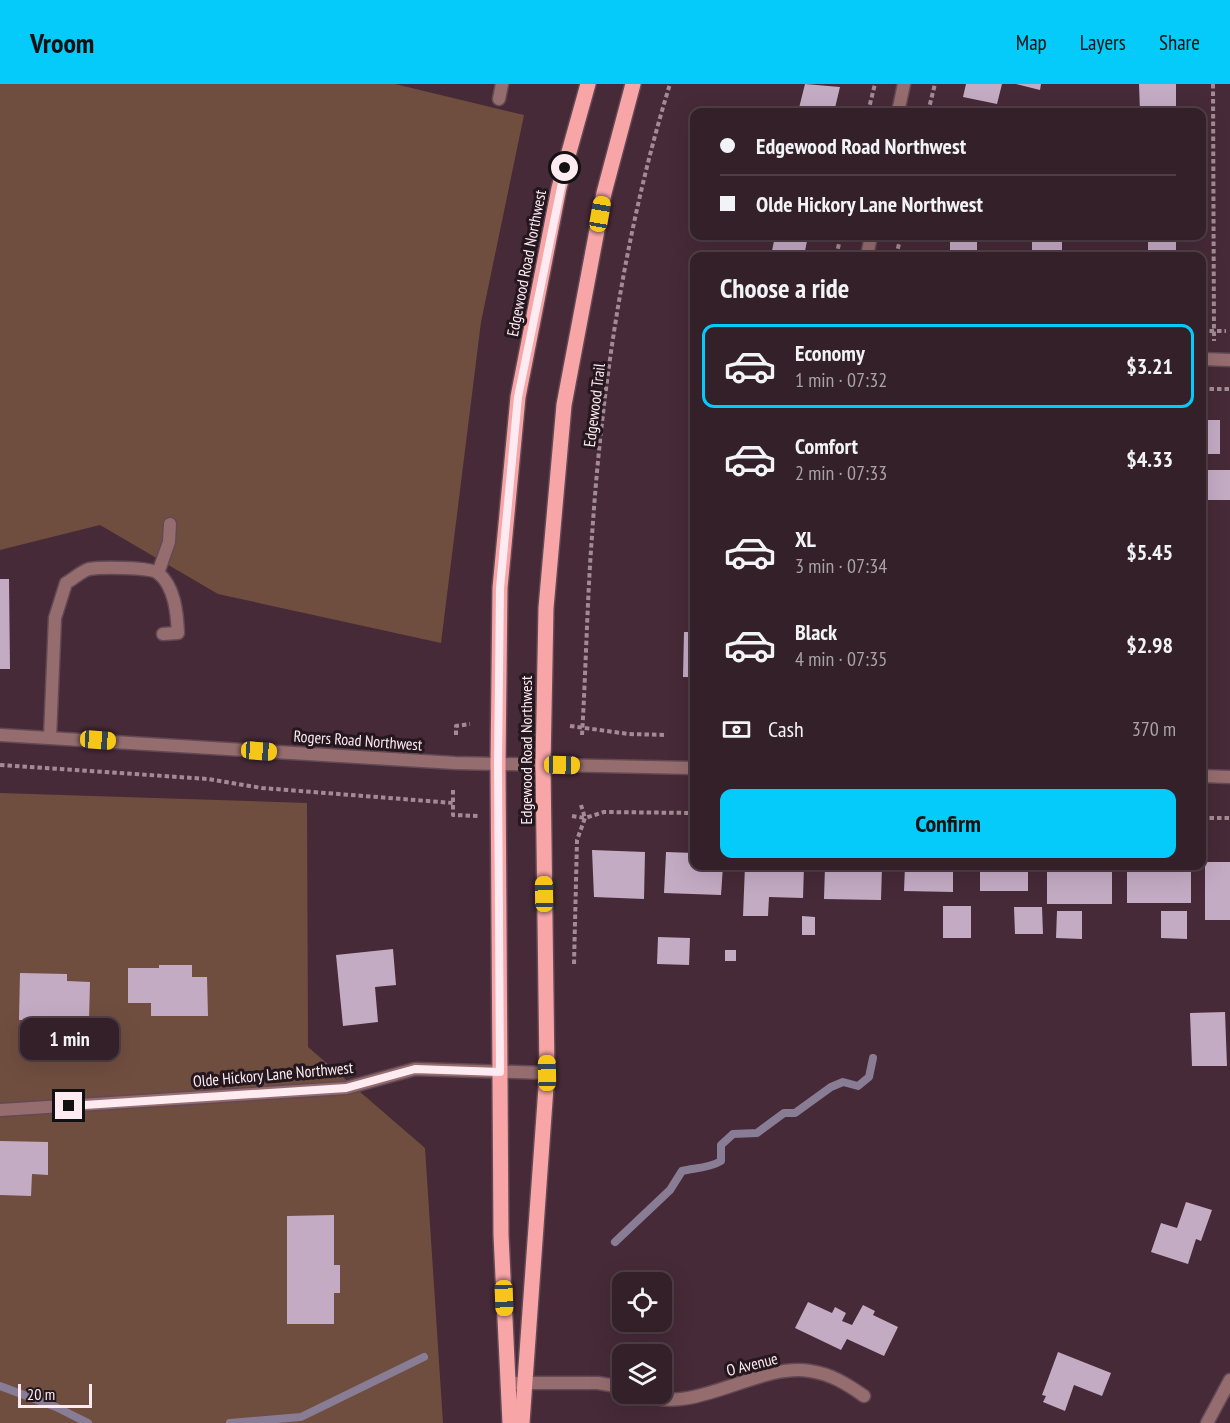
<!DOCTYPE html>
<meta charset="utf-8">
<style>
:root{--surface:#342029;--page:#3f2d35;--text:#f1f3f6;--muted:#a9a3a8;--line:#4e3e46;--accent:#04cbf9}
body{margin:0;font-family:"PT Sans Narrow",sans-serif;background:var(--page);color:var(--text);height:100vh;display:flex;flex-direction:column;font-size:22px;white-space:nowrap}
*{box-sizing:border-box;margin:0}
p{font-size:20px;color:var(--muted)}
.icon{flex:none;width:33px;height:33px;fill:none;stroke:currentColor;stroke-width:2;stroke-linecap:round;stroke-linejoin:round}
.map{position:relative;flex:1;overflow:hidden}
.details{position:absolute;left:690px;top:168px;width:516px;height:618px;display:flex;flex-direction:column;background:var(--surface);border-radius:12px;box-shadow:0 6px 24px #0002,0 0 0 2px var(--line)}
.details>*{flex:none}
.top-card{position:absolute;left:690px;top:24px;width:516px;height:132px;border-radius:12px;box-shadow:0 6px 24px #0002,0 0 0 2px var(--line);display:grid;align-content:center;height:132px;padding:0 30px;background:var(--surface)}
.controls{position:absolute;left:612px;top:1188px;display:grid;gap:12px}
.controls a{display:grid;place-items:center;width:60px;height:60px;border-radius:12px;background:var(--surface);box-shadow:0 6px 24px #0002,0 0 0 2px var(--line);font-size:30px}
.scale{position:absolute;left:18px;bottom:15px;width:74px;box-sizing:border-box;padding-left:6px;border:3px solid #feebf2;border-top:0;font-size:16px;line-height:21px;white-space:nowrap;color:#feebf2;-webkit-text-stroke:4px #24171d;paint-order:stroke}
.end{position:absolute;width:27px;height:27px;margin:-14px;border:8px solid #feebf2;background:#111;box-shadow:0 0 0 3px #111}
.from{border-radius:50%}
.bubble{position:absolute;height:42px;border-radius:12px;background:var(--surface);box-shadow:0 6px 24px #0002,0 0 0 2px var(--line);font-size:20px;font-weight:800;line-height:42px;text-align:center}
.car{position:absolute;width:18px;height:36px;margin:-18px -9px;border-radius:8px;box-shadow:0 0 4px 2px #0007;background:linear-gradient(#f5c518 24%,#345 0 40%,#f5c518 0 76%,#345 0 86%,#f5c518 0)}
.top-card b{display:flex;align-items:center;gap:21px;height:57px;font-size:22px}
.top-card b+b{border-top:2px solid var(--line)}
.top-card i{width:15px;height:15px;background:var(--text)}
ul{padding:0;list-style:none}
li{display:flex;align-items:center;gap:18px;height:84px;margin:0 12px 9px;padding:0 18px;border:3px solid transparent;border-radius:12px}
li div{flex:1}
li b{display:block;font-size:22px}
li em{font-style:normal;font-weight:800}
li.current{border-color:var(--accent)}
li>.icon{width:54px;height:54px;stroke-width:1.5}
h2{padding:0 30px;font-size:27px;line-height:72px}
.pay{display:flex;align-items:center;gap:15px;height:66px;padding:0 30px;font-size:22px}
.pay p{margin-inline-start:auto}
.cta{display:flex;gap:12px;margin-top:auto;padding:12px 30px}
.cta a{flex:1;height:69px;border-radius:12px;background:var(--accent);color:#111;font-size:24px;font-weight:800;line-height:69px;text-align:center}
header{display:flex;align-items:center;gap:36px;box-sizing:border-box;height:84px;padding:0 30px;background:var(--accent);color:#111}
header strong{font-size:28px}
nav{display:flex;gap:33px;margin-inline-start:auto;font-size:21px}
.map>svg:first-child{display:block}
.green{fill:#704e3f}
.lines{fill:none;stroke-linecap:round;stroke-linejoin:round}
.stream{stroke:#897c95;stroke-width:8}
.building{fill:#c4abc4}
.service-casing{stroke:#634955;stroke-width:15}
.minor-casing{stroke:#634955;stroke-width:15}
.tertiary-casing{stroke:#634955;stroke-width:15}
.primary-casing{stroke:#634955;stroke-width:18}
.path{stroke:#a38b95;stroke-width:4;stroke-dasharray:4.5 3;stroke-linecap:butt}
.service{stroke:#966d6e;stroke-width:12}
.minor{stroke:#966d6e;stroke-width:12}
.tertiary{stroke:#966d6e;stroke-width:12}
.primary{stroke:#f7a5a7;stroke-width:15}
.route{stroke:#feebf2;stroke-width:8}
.labels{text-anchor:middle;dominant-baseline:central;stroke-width:6;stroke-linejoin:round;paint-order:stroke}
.street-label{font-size:16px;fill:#feebf2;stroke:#24171d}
</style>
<header>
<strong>Vroom</strong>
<nav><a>Map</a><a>Layers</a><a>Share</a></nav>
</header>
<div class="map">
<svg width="1230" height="1339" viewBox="0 0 1230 1339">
<rect width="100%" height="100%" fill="#462a37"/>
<!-- green -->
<g class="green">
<path d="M0 0H395L524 31 481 238 441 559 218 510 100 441 0 466Z"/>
<path d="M0 709 307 719 308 963 425 1064 443 1339H0Z"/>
</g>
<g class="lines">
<!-- stream -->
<g class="stream">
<path d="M615 1158 670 1106 682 1087C695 1084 710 1084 721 1077V1061L733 1050 757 1049 784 1029H795L831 1003 843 998 858 1002 869 993 873 974"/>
<path d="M0 1302 56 1323 88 1339"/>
<path d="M230 1339 301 1333 424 1273"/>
</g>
</g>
<!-- building -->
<g class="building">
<path d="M805 0 840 3 834 28H798Z"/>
<path d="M966 0H1002L997 20 963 13Z"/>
<path d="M1016 0H1041L1040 6Z"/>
<path d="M1139 0H1176V28H1140Z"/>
<path d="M775 152H808L804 172H771Z"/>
<rect x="950" y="152" width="27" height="19"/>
<rect x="1032" y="152" width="30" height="15"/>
<rect x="1148" y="152" width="28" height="20"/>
<rect x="1202" y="336" width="18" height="34"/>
<rect x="1202" y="386" width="28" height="30"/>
<path d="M0 495H9L10 585H0Z"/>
<path d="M684 548H694V593H683Z"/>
<path d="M592 766 645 768 644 815 594 813Z"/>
<path d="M666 768 694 769V782H723L721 811 664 809Z"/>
<rect x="1205" y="778" width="25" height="58"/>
<path d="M745 782H804L803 814 769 813 768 832H743Z"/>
<path d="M825 782H882L881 816 824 815Z"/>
<path d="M905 782H953V808L904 807Z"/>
<rect x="980" y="782" width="48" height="25"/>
<rect x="1047" y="782" width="65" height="38"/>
<rect x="1127" y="782" width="64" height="37"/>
<rect x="943" y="822" width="28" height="32"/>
<path d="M1014 823H1042L1043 850H1015Z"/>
<path d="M1057 827H1082V855L1056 854Z"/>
<path d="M1161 827H1187V855L1161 854Z"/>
<path d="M802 832 815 833V851H802Z"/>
<path d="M658 853 690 854 689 881 657 880Z"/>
<path d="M393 865 396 901 375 903 378 938 343 942 336 871Z"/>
<rect x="725" y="866" width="11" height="11"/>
<path d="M159 881H192V893H207L208 932H151V919H128V884H159Z"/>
<path d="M20 889 67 890V897L90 898 89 937 19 936Z"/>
<path d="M1225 928 1227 982H1192L1190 929Z"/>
<path d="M0 1057 48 1058V1091L32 1090 31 1112 0 1111Z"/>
<path d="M1186 1118 1212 1126 1201 1157 1196 1155 1188 1180 1151 1168 1161 1139 1177 1144Z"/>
<path d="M334 1131V1181H340V1209H334V1240H287V1132Z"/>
<path d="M808 1218 832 1229 835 1223 846 1229 842 1237 852 1241 863 1221 875 1227 873 1231 898 1243 884 1272 847 1255 841 1266 795 1244Z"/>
<path d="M1058 1268 1111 1289 1102 1312 1074 1301 1065 1327 1043 1318 1046 1312 1042 1311Z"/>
</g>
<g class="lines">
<defs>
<g id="service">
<path d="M158 489 169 458 170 440"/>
<path d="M50 653 55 534 66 499C73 495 82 487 89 485 101 483 150 483 158 489 175 502 177 530 178 549L163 550"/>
<path d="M508 1299H598L622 1303"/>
<path d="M643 1310C692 1333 759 1278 810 1287 831 1290 847 1300 864 1312"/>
</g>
<g id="minor">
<path d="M499 15 502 0"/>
<path d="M898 28 904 0"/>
<path d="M867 172 871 152"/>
<path d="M1202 275 1230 276"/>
<path d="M0 1026 346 1004 415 985 547 989"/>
<path d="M1207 1339 1230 1296"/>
</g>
<g id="tertiary">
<path d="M0 651 455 679 694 684"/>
<path d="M1202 692 1230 693"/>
</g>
<g id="primary">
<path d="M510 1339 501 1151 498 681 500 504 518 313 559 104 588 0"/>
<path d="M522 1339 547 989 543 681 546 524 564 321 604 109 633 0"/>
</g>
</defs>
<!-- service casing -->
<use href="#service" class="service-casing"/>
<!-- minor casing -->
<use href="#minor" class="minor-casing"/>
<!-- tertiary casing -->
<use href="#tertiary" class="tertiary-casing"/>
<!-- primary casing -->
<use href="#primary" class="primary-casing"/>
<!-- path -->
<g class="path">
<path d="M1213 0 1214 257"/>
<path d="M868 28 875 0"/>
<path d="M928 28 935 0"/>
<path d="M836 172 841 152"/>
<path d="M896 172 901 152"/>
<path d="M1202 247H1226"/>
<path d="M1202 305H1230"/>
<path d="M570 642 629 650 667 651"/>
<path d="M456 651V642L470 640"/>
<path d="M582 651C586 585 587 518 592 452 602 300 625 146 670 0"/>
<path d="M0 681 208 695 262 704 453 719"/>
<path d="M453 706V731L479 732"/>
<path d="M572 732 585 734 581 721"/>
<path d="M1202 734H1230"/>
<path d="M574 880 577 756 585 734 604 728 694 729"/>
</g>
<!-- service -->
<use href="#service" class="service"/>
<!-- minor -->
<use href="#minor" class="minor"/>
<!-- tertiary -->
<use href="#tertiary" class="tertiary"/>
<!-- primary -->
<use href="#primary" class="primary"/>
</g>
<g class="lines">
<!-- route -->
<path class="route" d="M69 1022 346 1004 415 985 500 988 498 681 500 504 518 313 565 84"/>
</g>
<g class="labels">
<!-- street labels -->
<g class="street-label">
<text transform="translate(526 179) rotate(-79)">Edgewood Road Northwest</text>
<text transform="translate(594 321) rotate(-83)">Edgewood Trail</text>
<text transform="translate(358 656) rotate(4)">Rogers Road Northwest</text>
<text transform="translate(526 666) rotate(-90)">Edgewood Road Northwest</text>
<text transform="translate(273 990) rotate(-5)">Olde Hickory Lane Northwest</text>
<text transform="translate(752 1280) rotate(-14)">O Avenue</text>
</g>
</g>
</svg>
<div class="controls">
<a><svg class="icon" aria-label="locate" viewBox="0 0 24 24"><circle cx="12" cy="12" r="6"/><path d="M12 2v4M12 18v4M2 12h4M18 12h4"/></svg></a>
<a><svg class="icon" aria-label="layers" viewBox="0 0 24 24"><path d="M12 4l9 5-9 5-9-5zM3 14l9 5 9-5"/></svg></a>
</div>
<div class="scale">20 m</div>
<i class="end from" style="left:565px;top:84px"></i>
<i class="end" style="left:69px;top:1022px"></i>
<div class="bubble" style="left:20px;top:934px;width:99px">1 min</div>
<i class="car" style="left:600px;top:130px;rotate:10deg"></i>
<i class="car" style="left:98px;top:656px;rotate:94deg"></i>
<i class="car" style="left:259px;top:667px;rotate:94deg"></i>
<i class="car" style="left:562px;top:681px;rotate:91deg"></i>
<i class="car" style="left:544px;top:810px;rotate:359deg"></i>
<i class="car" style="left:547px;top:989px;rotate:359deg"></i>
<i class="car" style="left:504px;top:1214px;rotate:178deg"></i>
<div class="top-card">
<b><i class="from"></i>Edgewood Road Northwest</b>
<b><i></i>Olde Hickory Lane Northwest</b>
</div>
<section class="details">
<h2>Choose a ride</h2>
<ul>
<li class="current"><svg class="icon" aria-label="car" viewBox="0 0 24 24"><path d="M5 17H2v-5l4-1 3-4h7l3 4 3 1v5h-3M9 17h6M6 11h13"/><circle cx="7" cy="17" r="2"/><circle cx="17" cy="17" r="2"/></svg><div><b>Economy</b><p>1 min · 07:32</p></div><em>$3.21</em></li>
<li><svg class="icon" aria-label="car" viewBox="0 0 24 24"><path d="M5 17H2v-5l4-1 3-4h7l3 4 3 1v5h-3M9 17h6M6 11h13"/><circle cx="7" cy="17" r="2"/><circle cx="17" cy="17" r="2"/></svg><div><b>Comfort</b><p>2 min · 07:33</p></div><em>$4.33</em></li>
<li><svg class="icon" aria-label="car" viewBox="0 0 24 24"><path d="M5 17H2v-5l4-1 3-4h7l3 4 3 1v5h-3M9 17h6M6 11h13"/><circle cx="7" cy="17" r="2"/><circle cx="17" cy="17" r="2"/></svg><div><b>XL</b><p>3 min · 07:34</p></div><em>$5.45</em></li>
<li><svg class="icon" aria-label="car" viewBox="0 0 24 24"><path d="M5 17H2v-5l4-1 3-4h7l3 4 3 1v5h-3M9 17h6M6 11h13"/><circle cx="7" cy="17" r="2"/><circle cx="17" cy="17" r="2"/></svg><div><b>Black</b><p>4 min · 07:35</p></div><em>$2.98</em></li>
</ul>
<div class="pay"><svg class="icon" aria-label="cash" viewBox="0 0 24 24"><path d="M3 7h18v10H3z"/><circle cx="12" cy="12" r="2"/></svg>Cash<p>370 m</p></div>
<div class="cta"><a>Confirm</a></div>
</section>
</div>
